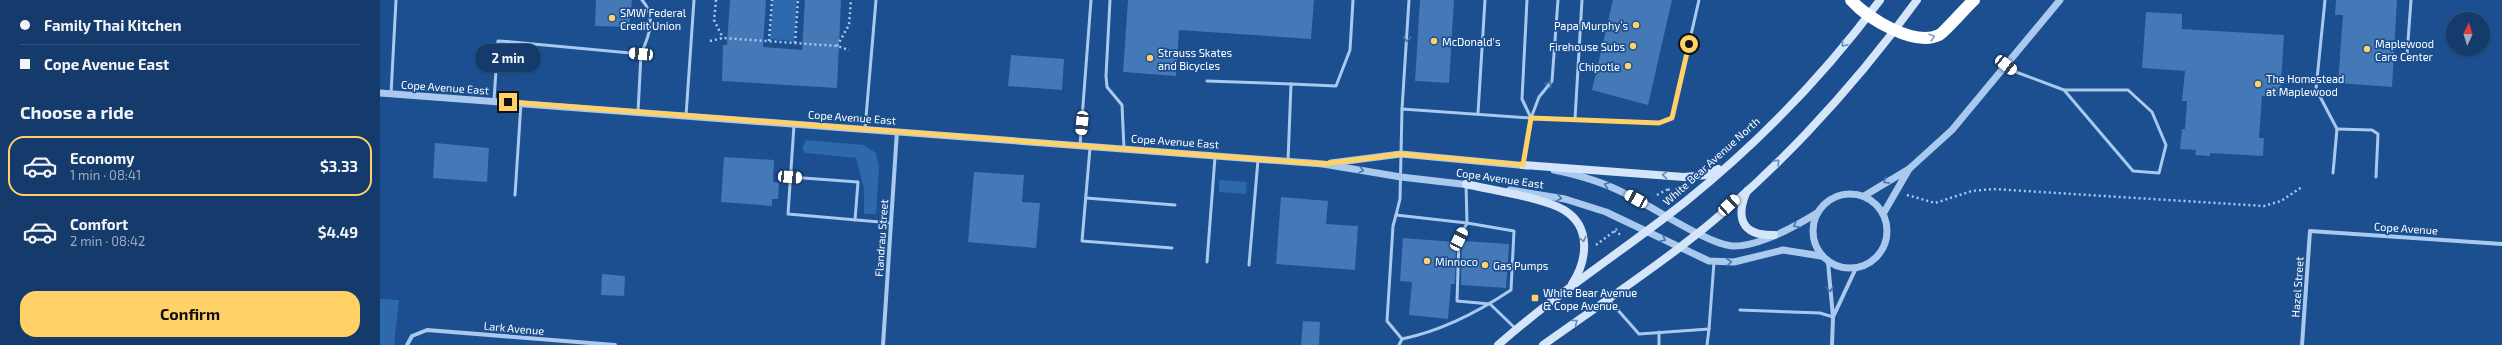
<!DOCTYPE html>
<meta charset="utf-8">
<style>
:root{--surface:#143b6b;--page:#214673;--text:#f1f3f6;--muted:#9dadc1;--line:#33557e;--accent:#ffd166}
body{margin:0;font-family:"Exo 2",sans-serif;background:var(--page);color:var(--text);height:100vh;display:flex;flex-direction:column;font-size:15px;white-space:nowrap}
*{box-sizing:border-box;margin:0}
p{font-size:13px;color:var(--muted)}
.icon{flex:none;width:22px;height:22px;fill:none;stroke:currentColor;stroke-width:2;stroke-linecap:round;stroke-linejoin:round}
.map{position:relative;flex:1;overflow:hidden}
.drawer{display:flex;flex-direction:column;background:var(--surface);width:380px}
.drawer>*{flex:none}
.banner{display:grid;align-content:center;height:88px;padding:0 20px;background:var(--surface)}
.needle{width:26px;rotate:4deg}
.fabs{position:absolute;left:2066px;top:12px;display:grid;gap:8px}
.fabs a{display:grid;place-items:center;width:44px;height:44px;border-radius:50%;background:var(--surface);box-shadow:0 1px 3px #0004,0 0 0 1px var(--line);font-size:20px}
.end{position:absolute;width:18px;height:18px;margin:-9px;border:5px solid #ffd166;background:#111;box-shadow:0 0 0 2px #111}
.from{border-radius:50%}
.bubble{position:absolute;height:28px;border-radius:14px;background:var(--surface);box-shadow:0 1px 3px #0004,0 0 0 1px var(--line);font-size:13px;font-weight:700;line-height:28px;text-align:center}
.car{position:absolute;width:12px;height:24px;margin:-12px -6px;border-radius:5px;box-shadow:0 0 3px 1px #0007;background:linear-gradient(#fff 24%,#345 0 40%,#fff 0 76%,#345 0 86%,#fff 0)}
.banner b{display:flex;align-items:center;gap:14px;height:38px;font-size:15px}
.banner b+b{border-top:1px solid var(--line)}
.banner i{width:10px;height:10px;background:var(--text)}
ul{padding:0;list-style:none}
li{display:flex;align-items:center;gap:12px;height:60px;margin:0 8px 6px;padding:0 12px;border:2px solid transparent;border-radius:16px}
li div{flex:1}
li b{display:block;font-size:15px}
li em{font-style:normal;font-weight:700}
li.active{border-color:var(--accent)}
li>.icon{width:36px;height:36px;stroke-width:1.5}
h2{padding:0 20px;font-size:18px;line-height:48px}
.action{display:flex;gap:8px;margin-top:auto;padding:8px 20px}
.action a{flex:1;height:46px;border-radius:16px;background:var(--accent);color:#111;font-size:16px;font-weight:700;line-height:46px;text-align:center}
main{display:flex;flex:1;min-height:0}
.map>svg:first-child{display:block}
.green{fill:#2e69ad}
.building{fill:#4478b7}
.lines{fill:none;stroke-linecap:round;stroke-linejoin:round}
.path{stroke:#a9c9ee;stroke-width:2.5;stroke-dasharray:2 3;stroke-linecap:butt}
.service{stroke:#a9c9ee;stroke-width:3}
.minor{stroke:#a9c9ee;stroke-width:4}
.tertiary{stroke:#a9c9ee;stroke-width:7}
.secondary{stroke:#d6e6fa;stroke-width:8}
.motorway{stroke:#fff;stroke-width:12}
.oneway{stroke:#829ec1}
.oneway2{stroke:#4674ac}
.oneway3{stroke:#668bba}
.route{stroke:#ffd166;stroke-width:5}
.poi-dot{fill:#ffd166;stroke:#1b4f8f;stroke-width:1.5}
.labels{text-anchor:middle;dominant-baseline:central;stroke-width:3.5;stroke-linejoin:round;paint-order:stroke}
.poi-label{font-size:11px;fill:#fff;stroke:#1b4f8f;text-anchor:start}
.street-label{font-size:11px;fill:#fff;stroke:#1b4f8f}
</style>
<main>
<section class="drawer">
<div class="banner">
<b><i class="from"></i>Family Thai Kitchen</b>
<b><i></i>Cope Avenue East</b>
</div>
<h2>Choose a ride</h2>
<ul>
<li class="active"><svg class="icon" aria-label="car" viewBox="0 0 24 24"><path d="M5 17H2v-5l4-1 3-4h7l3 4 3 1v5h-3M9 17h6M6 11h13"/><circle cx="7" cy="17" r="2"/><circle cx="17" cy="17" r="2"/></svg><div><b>Economy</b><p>1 min · 08:41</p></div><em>$3.33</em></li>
<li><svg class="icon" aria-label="car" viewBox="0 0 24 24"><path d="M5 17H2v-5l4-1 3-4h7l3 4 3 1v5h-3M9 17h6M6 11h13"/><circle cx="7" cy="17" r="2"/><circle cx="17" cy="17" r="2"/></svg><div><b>Comfort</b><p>2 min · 08:42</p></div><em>$4.49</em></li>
</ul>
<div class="action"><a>Confirm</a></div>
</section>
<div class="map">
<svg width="2122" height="345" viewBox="0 0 2122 345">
<rect width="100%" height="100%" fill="#1b4f8f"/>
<!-- green -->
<g class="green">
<path d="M393 0H417L414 41 390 39Z"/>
<path d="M426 140 484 145 496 153 499 167 496 214H484V188L476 158 426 153 422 149Z"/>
<path d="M839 180 867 182 866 194 839 192Z"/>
<path d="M0 299 19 300 14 345H0Z"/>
</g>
<!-- building -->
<g class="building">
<path d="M216 0H252L249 27 215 26Z"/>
<path d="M350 0H386L383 47 422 50 425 0H461L457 88 342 81 343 45H347Z"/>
<path d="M748 0H934L931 39 799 30 796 76 743 72Z"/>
<path d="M1040 0H1074L1069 83 1035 81Z"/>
<path d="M1233 0H1292L1268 105 1212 90Z"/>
<path d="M1956 0H2017L2012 87 1958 83 1963 15H1955Z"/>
<path d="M1766 12 1802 14V29L1904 35 1900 97 1882 96 1879 138H1884L1883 156 1830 153V156L1815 155 1816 150 1800 149 1802 129H1805L1807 101H1802L1805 71 1762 68Z"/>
<path d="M631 55 684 59 682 90 628 86Z"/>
<path d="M55 143 109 148 107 182 53 178Z"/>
<path d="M344 157 394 160 393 182 399 183 398 199H392V206L341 202Z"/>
<path d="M594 172 644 175 642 202 660 203 656 248 588 242Z"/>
<path d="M901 197 948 201 946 224 978 226 975 270 896 264Z"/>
<path d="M1023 238 1076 242 1075 284H1071L1068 319 1029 315 1032 282 1020 281Z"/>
<path d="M1084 241 1129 244 1126 288 1081 285 1082 242Z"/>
<path d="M222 274 245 276 244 296 221 295Z"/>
<path d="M923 321 940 322 939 345H921Z"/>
</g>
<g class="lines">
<!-- path -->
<g class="path">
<path d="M336 0 334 20 343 38"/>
<path d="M330 41 343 38 457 46 469 50"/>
<path d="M389 41 392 0"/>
<path d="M415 43 418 0"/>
<path d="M457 46 469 25 471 0"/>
<path d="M1288 189 1294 194"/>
<path d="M1277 195 1290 188"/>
<path d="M1527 195 1555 203 1592 191 1613 189 1884 206 1901 201 1922 187"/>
<path d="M1234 231 1241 235"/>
<path d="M1216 245 1237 229"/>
</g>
<!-- service -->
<g class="service">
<path d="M730 0 726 76 727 87 742 105 744 149"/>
<path d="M1147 0 1142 99 1151 118"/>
<path d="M1945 0 1936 89 1957 129 1953 173"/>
<path d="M261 54C269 36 277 17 262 0"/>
<path d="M2027 55 2031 0"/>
<path d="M1626 65 1636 72 1684 90 1753 171 1779 173 1786 145 1772 112 1748 90H1684"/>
<path d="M827 81 911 84"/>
<path d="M11 94 16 0"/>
<path d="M114 100 118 41 132 42 261 54 258 112"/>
<path d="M1022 109 1029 0"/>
<path d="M1098 113 1105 0"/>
<path d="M306 116 314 0"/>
<path d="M1151 118 1279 123 1292 118 1319 0"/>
<path d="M1151 118 1159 97 1172 81 1178 0"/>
<path d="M1195 119 1202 0"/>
<path d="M414 125 408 214 511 223"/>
<path d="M485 129 496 0"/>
<path d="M1957 129 1992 130 1998 134 1996 177"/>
<path d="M700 145 711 0"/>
<path d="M710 148 702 241 792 248"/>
<path d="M908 161 911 84 956 86 970 50 973 0"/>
<path d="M410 177 478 182 475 220"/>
<path d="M135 195 141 103"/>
<path d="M706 198 795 205"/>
<path d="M1016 215 1013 226 1007 321 1022 339C1061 331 1098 312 1131 290L1134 231 1087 223 1086 184"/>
<path d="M827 262 835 157"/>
<path d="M869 265 878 160"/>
<path d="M1229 300 1259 334 1329 329 1327 345"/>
<path d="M1360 310 1440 313 1453 317"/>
<path d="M1135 328 1110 304 1077 301 1079 239 1087 223 1016 215 1020 199 1022 109 1151 118 1143 165"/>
<path d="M1329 329 1334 262"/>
<path d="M1019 345 1022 339"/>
<path d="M1279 345V332"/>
</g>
<!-- minor -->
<g class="minor">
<path d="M1448 262 1453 317 1452 345"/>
<path d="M1453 317 1476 268"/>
<path d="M27 345 32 336 47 330 235 345"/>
<path d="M503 345 517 131"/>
<path d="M1922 345 1930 231 2122 244"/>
</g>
<!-- tertiary -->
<g class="tertiary">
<path d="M0 93 943 164 1021 177 1090 185"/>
<path d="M951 163 1021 154 1148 166"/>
<path d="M1174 170C1199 175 1223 182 1246 194 1272 206 1327 244 1352 246 1378 247 1416 226 1437 213"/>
<path d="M1130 190 1185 199 1226 212 1329 261 1354 262 1403 250 1441 256"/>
<circle cx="1470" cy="231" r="37"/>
<path d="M1484 196 1529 169"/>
<path d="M1503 214 1529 169 1572 130 1680 0"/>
</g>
<!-- secondary -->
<g class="secondary">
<path d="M1143 165 1304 177 1326 175 1338 169"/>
<path d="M1086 184C1111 190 1164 198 1184 210 1212 227 1207 261 1192 284"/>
<path d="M1367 191C1355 218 1362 236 1394 235"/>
<path d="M1118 345C1177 293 1243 251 1305 202 1377 144 1445 74 1500 0"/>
<path d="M1163 345C1208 313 1254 282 1299 248 1387 182 1472 90 1537 0"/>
</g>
<!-- motorway -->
<path class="motorway" d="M1471 0C1488 19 1535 47 1559 35 1564 33 1587 6 1594 0"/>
</g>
<!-- one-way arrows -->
<defs><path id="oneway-chevron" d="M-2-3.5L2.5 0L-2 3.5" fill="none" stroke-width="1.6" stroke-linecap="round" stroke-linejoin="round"/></defs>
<use class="oneway" href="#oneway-chevron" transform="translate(1552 37) rotate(-17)"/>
<g class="oneway2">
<use href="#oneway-chevron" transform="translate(1027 39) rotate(94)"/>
<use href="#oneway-chevron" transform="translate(1169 84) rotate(-56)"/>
<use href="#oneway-chevron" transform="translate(981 170) rotate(10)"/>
<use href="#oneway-chevron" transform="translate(1506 181) rotate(150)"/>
<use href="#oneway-chevron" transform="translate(1227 185) rotate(-159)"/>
<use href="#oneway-chevron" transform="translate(1179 198) rotate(12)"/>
<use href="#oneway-chevron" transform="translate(1416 225) rotate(151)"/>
<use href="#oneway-chevron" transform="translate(1283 239) rotate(27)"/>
<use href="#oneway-chevron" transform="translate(1349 262) rotate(-5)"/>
<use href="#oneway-chevron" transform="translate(1450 289) rotate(84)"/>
</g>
<g class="oneway3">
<use href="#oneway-chevron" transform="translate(1464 44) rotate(130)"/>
<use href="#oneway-chevron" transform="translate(1397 162) rotate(-44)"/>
<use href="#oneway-chevron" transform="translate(1285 175) rotate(-175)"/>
<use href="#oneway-chevron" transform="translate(1203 239) rotate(76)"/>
<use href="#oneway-chevron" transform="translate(1195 322) rotate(-36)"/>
</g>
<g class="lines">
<!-- route -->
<path class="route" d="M128 102 943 164 1021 154 1143 165 1151 118 1279 123 1292 118 1309 44"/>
</g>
<!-- markers -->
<g class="poi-dot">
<circle cx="232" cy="18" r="4"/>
<circle cx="1256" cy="25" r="4"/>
<circle cx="1054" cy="41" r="4"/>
<circle cx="1253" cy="46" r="4"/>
<circle cx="1987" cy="49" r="4"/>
<circle cx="770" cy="58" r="4"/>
<circle cx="1248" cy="66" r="4"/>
<circle cx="1878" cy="84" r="4"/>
<circle cx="1047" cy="261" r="4"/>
<circle cx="1105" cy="265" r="4"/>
<rect x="1151" y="294" width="8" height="8" rx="2"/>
</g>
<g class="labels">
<!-- poi labels -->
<g class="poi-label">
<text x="240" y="12">SMW Federal<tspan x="240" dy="13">Credit Union</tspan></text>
<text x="1248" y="25" text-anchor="end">Papa Murphy’s</text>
<text x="1062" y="41">McDonald's</text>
<text x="1995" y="43">Maplewood<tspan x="1995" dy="13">Care Center</tspan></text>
<text x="1245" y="46" text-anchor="end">Firehouse Subs</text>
<text x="778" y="52">Strauss Skates<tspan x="778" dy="13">and Bicycles</tspan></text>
<text x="1240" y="66" text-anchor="end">Chipotle</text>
<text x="1886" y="78">The Homestead<tspan x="1886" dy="13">at Maplewood</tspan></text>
<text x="1055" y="261">Minnoco</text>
<text x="1113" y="265">Gas Pumps</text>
<text x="1163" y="292">White Bear Avenue<tspan x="1163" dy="13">&amp; Cope Avenue</tspan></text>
</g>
<!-- street labels -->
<g class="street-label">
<text transform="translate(65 87) rotate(4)">Cope Avenue East</text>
<text transform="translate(472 117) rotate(4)">Cope Avenue East</text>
<text transform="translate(795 141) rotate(4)">Cope Avenue East</text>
<text transform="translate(1331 161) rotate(-42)">White Bear Avenue North</text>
<text transform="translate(1120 178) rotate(8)">Cope Avenue East</text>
<text transform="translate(2026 228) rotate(4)">Cope Avenue</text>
<text transform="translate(501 238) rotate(-86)">Flandrau Street</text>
<text transform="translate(1917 287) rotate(-86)">Hazel Street</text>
<text transform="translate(134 328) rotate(5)">Lark Avenue</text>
</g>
</g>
</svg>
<div class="fabs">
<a><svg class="needle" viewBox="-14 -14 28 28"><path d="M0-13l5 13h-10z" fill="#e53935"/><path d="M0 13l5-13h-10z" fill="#9dadc1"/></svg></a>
</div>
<i class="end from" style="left:1309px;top:44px"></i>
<i class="end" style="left:128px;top:102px"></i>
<div class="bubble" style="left:95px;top:44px;width:66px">2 min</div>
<i class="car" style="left:261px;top:54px;rotate:275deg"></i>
<i class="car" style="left:1626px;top:65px;rotate:128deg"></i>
<i class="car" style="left:702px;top:123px;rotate:185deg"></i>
<i class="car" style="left:410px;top:177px;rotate:94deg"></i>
<i class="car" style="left:1256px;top:199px;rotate:299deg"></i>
<i class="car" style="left:1349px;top:205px;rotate:47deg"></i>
<i class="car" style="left:1079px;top:239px;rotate:26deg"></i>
</div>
</main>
